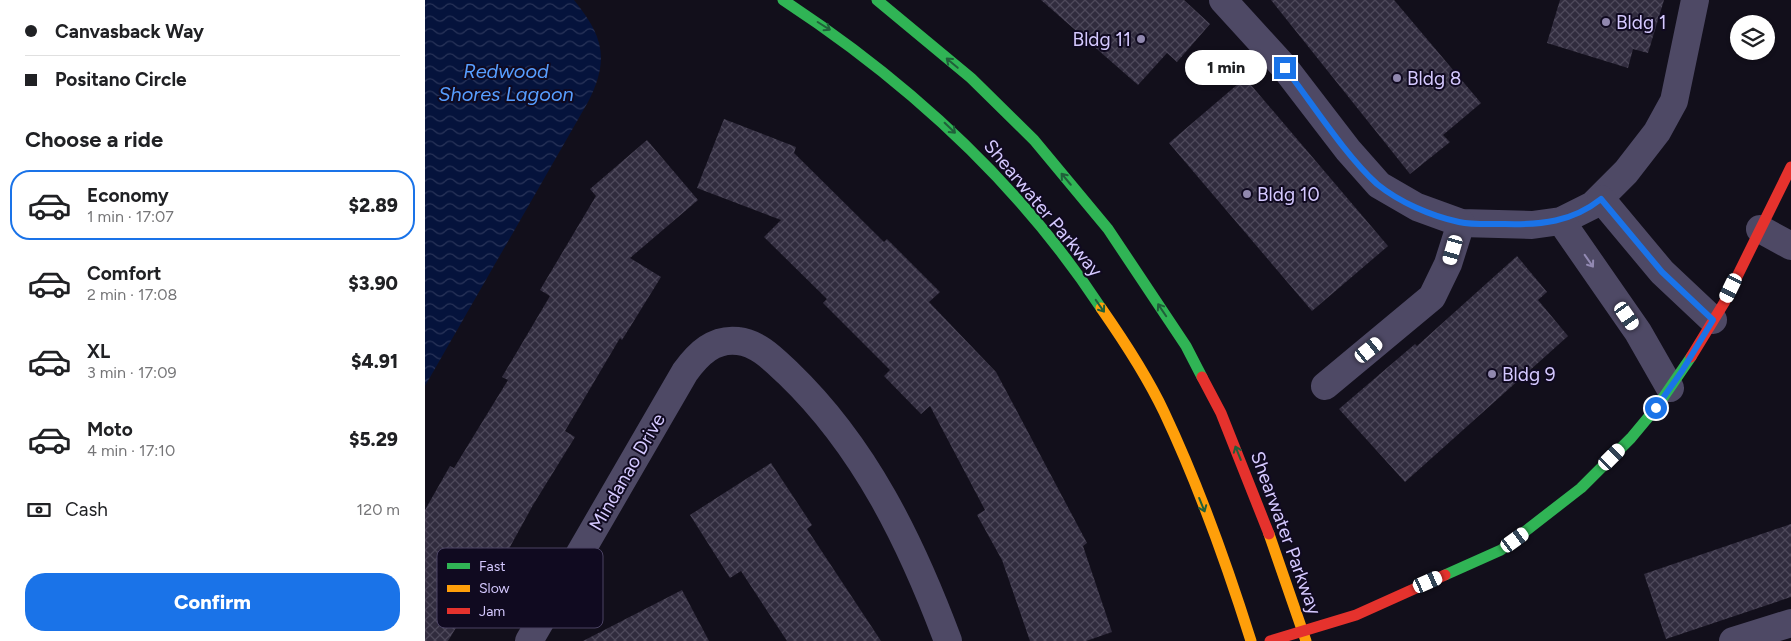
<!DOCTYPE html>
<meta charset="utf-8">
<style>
:root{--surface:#fff;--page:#f6f6f6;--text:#202124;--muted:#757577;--line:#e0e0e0;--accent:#1a73e8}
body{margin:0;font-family:Figtree,sans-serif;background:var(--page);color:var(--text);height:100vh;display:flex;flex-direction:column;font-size:19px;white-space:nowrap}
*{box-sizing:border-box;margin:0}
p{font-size:16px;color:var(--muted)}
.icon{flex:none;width:28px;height:28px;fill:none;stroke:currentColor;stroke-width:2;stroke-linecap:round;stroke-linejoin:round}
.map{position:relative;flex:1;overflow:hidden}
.drawer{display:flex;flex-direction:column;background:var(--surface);width:425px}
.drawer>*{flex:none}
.guide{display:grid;align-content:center;height:110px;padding:0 25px;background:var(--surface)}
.buttons{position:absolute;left:1305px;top:15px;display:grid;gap:10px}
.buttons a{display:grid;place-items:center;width:45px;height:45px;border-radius:50%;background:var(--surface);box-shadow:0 1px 4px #0004;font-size:25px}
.end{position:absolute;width:22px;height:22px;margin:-11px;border:6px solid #1a73e8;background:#fff;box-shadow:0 0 0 2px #fff}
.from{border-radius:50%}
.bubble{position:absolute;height:35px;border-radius:18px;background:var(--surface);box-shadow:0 1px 4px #0004;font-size:16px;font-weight:800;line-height:35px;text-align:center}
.car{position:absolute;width:15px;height:30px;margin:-15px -8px;border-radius:6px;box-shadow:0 0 4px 1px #0007;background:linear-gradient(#fff 24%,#345 0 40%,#fff 0 76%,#345 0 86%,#fff 0)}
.guide b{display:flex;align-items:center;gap:18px;height:48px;font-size:19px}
.guide b+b{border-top:1px solid var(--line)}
.guide i{width:12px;height:12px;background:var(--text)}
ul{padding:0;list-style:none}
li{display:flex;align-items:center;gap:15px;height:70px;margin:0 10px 8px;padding:0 15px;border:2px solid transparent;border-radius:20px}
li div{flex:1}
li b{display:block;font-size:19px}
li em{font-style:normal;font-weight:800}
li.active{border-color:var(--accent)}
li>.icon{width:45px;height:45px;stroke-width:1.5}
h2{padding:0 25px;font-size:22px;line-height:60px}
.pay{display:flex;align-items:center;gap:12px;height:55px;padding:0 25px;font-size:19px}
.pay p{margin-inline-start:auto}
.primary-button{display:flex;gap:10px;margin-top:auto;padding:10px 25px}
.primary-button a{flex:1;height:58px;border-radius:20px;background:var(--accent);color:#fff;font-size:20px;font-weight:800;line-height:58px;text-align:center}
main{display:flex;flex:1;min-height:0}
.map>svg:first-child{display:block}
.water{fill:url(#water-waves)}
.building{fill:url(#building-cross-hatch)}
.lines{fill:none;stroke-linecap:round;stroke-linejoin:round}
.street{stroke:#4e4965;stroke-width:28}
.fast{stroke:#30b455;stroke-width:11}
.slow{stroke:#ff9f0a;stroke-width:11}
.jam{stroke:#e5322d;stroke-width:11}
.oneway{stroke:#205f3a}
.oneway2{stroke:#9289b2}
.route{stroke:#1a73e8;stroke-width:6}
.poi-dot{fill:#9188af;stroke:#100a20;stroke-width:2}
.labels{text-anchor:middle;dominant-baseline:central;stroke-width:4;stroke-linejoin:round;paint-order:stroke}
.poi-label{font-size:19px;fill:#d5c9ff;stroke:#100a20;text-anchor:start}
.street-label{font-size:19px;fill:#d5c9ff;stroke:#100a20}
.water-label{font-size:20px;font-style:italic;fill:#579eff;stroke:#100a20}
.key{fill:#100a20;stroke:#4b4363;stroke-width:1}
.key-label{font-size:14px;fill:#d5c9ff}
</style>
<main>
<section class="drawer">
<div class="guide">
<b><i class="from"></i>Canvasback Way</b>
<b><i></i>Positano Circle</b>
</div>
<h2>Choose a ride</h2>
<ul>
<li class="active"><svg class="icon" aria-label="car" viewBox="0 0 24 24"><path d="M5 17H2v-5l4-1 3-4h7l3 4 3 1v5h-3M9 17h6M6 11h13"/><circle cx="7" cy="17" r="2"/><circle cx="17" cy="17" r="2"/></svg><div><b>Economy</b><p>1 min · 17:07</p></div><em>$2.89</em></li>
<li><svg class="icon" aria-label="car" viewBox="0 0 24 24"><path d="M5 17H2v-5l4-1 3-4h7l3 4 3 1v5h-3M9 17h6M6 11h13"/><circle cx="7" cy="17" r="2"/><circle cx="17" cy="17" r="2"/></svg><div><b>Comfort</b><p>2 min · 17:08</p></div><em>$3.90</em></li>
<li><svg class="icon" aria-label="car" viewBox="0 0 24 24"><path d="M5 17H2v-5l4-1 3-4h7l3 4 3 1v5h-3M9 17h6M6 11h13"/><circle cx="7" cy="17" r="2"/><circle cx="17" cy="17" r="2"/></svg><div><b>XL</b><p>3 min · 17:09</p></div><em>$4.91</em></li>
<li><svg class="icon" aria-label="car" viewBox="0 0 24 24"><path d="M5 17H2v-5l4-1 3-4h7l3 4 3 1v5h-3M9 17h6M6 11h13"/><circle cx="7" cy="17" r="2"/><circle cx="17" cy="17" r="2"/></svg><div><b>Moto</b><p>4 min · 17:10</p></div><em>$5.29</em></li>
</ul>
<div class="pay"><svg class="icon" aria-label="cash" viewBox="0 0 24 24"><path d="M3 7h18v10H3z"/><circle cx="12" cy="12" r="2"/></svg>Cash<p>120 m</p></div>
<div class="primary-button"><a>Confirm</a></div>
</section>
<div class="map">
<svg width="1366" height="641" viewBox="0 0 1366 641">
<defs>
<pattern id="water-waves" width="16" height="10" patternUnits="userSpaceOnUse" patternTransform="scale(1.25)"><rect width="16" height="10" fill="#05133c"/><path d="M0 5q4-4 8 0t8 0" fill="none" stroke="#293459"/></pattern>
<pattern id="building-cross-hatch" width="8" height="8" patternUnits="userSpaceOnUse" patternTransform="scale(1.25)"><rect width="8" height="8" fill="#312c3e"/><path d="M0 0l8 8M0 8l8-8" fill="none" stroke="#4e495b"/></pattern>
</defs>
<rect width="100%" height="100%" fill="#120f1b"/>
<!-- water -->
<path class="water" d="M0 0H149C178 36 185 59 163 102L0 386Z"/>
<!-- building -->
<g class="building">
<path d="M616 0H759L785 24 752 62 742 53 713 85Z"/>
<path d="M846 0H969L1056 103 1018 135 1025 142 985 174Z"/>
<path d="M1135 0H1239L1223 53 1208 49 1203 68 1122 43Z"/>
<path d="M820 78 963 246 887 311 744 143Z"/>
<path d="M299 119 371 147 369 153 459 242 462 239 515 292 504 302 571 372 662 543 658 546 687 632 661 641H605L577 560 552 515 560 510 505 406 496 414 459 376 465 370 398 303 402 299 339 237 356 220 272 188Z"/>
<path d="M222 140 273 200 205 258 236 277 197 340 195 338 140 431 150 437 108 505 70 574 65 571 23 641H0V510L25 466 29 468 83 380 77 377 125 296 115 290 171 196 165 189Z"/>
<path d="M1092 256 1122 292 1113 300 1143 336 980 482 914 409 990 344 992 346Z"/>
<path d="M346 463 387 525 382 529 456 641H362L316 571 305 578 265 515Z"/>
<path d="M1366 524V597L1241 639 1219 574Z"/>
<path d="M257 590 284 641H158Z"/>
</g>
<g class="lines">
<!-- street -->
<g class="street">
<path d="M798 0 860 68 923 150 954 185 992 207 1036 223 1107 225 1136 221 1168 205 1201 172 1232 132 1249 101 1270 0"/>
<path d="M1176 199 1237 272 1288 320"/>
<path d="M1136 221 1213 332 1245 388"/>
<path d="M1335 229 1366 246"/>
<path d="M900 386 1007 297 1023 264 1036 223"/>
<path d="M104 641 260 372C273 354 289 338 313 341 333 343 349 360 363 373 440 447 486 542 523 641"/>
<path d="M1308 641 1366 623"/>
</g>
<!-- fast -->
<g class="fast">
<path d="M358 0C483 82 593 182 676 308"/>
<path d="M452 0 546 78 609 140 683 229 761 346 777 377"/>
<path d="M1020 575 1076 550 1156 488 1206 438 1231 408 1266 357"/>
</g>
<!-- slow -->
<g class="slow">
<path d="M676 308C699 341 722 376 739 412 773 484 802 565 826 641"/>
<path d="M844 534 881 641"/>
</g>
<!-- jam -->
<g class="jam">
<path d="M1266 357 1299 303 1366 167"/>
<path d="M777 377 796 413 844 534"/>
<path d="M845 641 931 615 1020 575"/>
</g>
</g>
<!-- one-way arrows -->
<defs><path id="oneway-shaft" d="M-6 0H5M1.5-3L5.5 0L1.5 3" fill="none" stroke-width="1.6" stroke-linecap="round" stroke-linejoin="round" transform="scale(1.25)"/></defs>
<g class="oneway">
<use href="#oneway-shaft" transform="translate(399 26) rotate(32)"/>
<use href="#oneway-shaft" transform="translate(527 63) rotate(-140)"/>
<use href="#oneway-shaft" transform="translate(525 128) rotate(44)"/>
<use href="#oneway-shaft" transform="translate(641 179) rotate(-130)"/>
<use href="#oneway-shaft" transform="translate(675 306) rotate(55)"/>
<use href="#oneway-shaft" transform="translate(737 310) rotate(-124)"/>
<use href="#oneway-shaft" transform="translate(813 453) rotate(-112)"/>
<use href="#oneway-shaft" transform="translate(777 505) rotate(68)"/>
</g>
<use class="oneway2" href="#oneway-shaft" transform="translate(1164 261) rotate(55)"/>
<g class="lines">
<!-- route -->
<path class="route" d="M860 68C887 103 920 155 952 184 974 202 1006 216 1034 222 1048 225 1065 224 1080 224 1116 225 1147 222 1176 199L1237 272 1288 320 1257 371 1231 408"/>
</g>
<!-- markers -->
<g class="poi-dot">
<circle cx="1181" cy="22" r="5"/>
<circle cx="716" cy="39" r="5"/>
<circle cx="972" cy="78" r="5"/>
<circle cx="822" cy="194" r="5"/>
<circle cx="1067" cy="374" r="5"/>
</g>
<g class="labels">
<!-- poi labels -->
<g class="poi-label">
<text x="1191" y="22">Bldg 1</text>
<text x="706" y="39" text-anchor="end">Bldg 11</text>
<text x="982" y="78">Bldg 8</text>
<text x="832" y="194">Bldg 10</text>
<text x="1077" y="374">Bldg 9</text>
</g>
<!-- street labels -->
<g class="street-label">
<text transform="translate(618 208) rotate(50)">Shearwater Parkway</text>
<text transform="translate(202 472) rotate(-60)">Mindanao Drive</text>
<text transform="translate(861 533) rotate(70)">Shearwater Parkway</text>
</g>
<!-- water labels -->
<g class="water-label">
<text x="81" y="71">Redwood<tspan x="81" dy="23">Shores Lagoon</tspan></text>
</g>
</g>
<!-- legend -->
<rect x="12" y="548" width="166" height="80" rx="8" class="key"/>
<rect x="22" y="563" width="23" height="6" fill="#30b455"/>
<rect x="22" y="585" width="23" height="7" fill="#ff9f0a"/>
<rect x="22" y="608" width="23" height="6" fill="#e5322d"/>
<g class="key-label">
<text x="54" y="571">Fast</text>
<text x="54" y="593">Slow</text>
<text x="54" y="616">Jam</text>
</g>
</svg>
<div class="buttons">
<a><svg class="icon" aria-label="layers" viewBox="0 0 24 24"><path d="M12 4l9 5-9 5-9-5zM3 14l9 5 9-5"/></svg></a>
</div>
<i class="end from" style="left:1231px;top:408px"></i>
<i class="end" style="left:860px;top:68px"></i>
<div class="bubble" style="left:760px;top:50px;width:82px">1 min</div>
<i class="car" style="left:1028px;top:250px;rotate:196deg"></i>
<i class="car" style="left:1306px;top:288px;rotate:206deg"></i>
<i class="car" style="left:1202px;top:316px;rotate:145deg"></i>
<i class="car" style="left:944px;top:350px;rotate:51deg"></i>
<i class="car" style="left:1187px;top:457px;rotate:45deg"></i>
<i class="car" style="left:1090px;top:540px;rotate:54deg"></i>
<i class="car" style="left:1003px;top:582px;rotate:66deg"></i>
</div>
</main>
